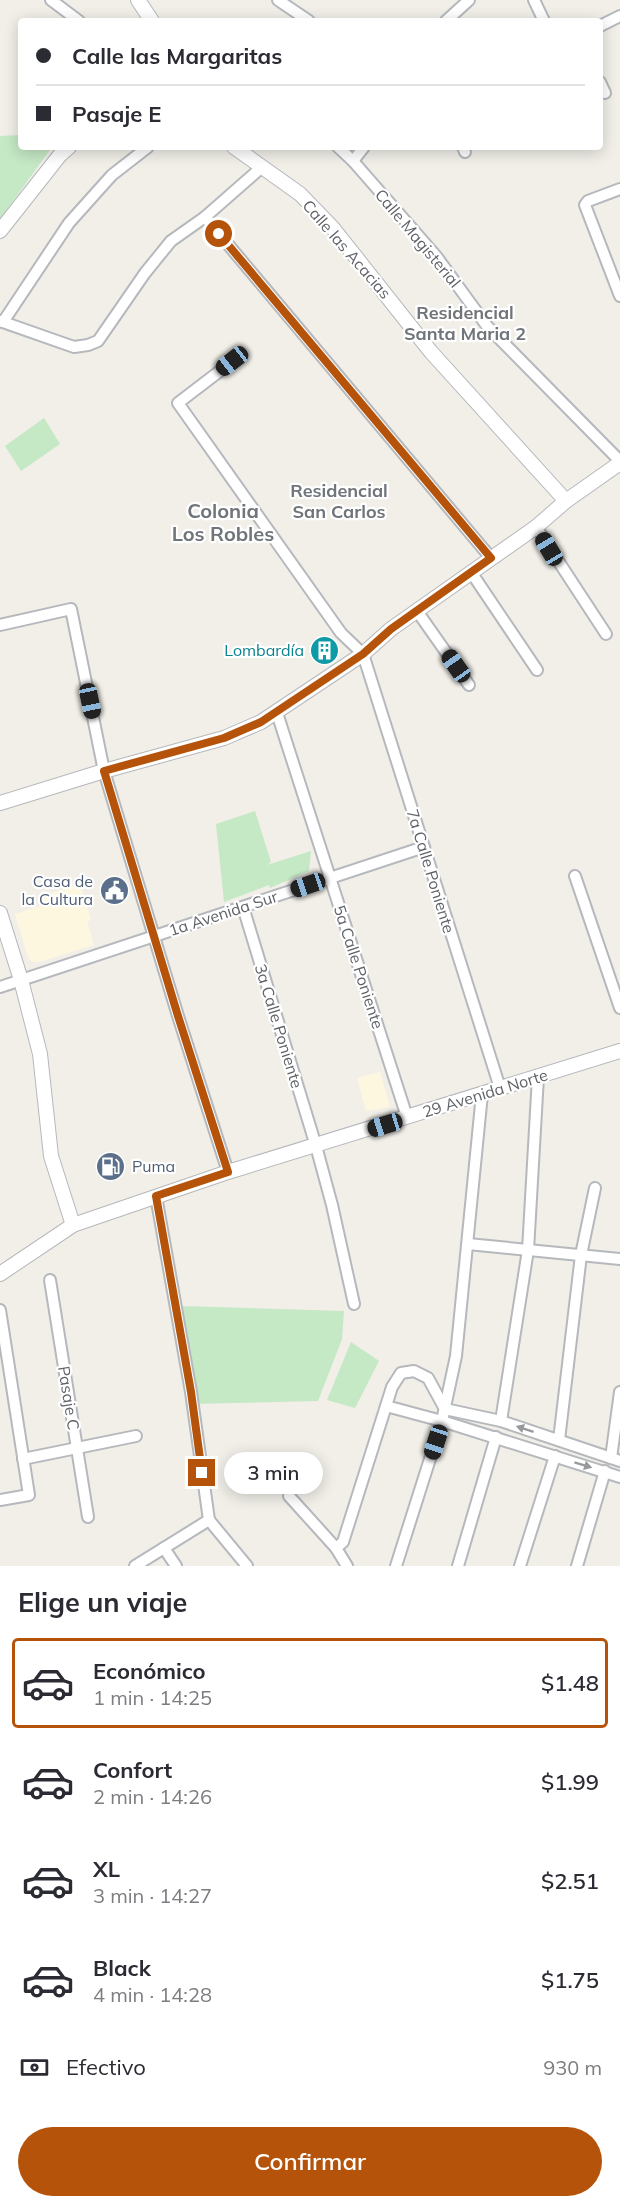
<!DOCTYPE html>
<html lang="es">
<meta charset="utf-8">
<style>
:root{--surface:#fff;--page:#f2f2f3;--text:#2b2b33;--muted:#7c7c81;--line:#e1e1e2;--accent:#b45309}
body{margin:0;font-family:Mulish,sans-serif;background:var(--page);color:var(--text);height:100vh;display:flex;flex-direction:column;font-size:22px;white-space:nowrap}
*{box-sizing:border-box;margin:0}
p{font-size:20px;color:var(--muted)}
.icon{flex:none;width:33px;height:33px;fill:none;stroke:currentColor;stroke-width:2;stroke-linecap:round;stroke-linejoin:round}
.map{position:relative;height:1566px;overflow:hidden}
.sheet{display:flex;flex-direction:column;background:var(--surface);flex:1}
.sheet>*{flex:none}
.hud{position:absolute;left:18px;top:18px;width:585px;height:132px;border-radius:6px;box-shadow:0 3px 15px #0003;display:grid;align-content:center;height:132px;padding:0 18px;background:var(--surface)}
.end{position:absolute;width:27px;height:27px;margin:-14px;border:8px solid #b45309;background:#fff;box-shadow:0 0 0 3px #fff}
.from{border-radius:50%}
.bubble{position:absolute;height:42px;border-radius:21px;background:var(--surface);box-shadow:0 3px 15px #0003;font-size:20px;font-weight:600;line-height:42px;text-align:center}
.car{position:absolute;width:18px;height:36px;margin:-18px -9px;border-radius:8px;box-shadow:0 0 4px 2px #0007;background:linear-gradient(#222 24%,#8ab4d8 0 40%,#222 0 76%,#8ab4d8 0 86%,#222 0)}
.hud b{display:flex;align-items:center;gap:21px;height:57px;font-size:22px}
.hud b+b{border-top:2px solid var(--line)}
.hud i{width:15px;height:15px;background:var(--text)}
ul{padding:0;list-style:none}
li{display:flex;align-items:center;gap:18px;height:90px;margin:0 12px 9px;padding:0 6px;border:3px solid transparent;border-radius:6px}
li div{flex:1}
li b{display:block;font-size:22px}
li em{font-style:normal;font-weight:600}
li.current{border-color:var(--accent)}
li>.icon{width:54px;height:54px;stroke-width:1.5}
h2{padding:0 18px;font-size:27px;line-height:72px}
.pay{display:flex;align-items:center;gap:15px;height:66px;padding:0 18px;font-size:22px}
.pay p{margin-inline-start:auto}
.action{display:flex;gap:12px;margin-top:auto;padding:12px 18px}
.action a{flex:1;height:69px;border-radius:36px;background:var(--accent);color:#fff;font-size:24px;font-weight:600;line-height:69px;text-align:center}
.map>svg:first-child{display:block}
.commercial{fill:#fef7e0}
.green{fill:#c5e8c5}
.lines{fill:none;stroke-linecap:round;stroke-linejoin:round}
.minor-casing{stroke:#b5b8bc;stroke-width:14}
.tertiary-casing{stroke:#b5b8bc;stroke-width:16}
.minor{stroke:#fff;stroke-width:10}
.tertiary{stroke:#fff;stroke-width:14}
.oneway{fill:#979a9d}
.route{stroke:#b45309;stroke-width:8}
.labels{text-anchor:middle;dominant-baseline:central;stroke-width:4.5;stroke-linejoin:round;paint-order:stroke}
.street-label{font-size:16px;fill:#5f6368;stroke:#fff}
.culture-label{font-size:16px;fill:#0d838f;stroke:#fff;text-anchor:end}
.service-label{font-size:16px;fill:#4e5e75;stroke:#fff;text-anchor:end}
.neighbourhood-label{font-size:18px;font-weight:bold;fill:#70757a;stroke:#fff}
.quarter-label{font-size:20px;font-weight:bold;fill:#70757a;stroke:#fff}
</style>
<div class="map">
<svg width="620" height="1566" viewBox="0 0 620 1566">
<rect width="100%" height="100%" fill="#f1efe8"/>
<!-- commercial -->
<g class="commercial">
<path d="M80 884 91 920 87 921 94 945 39 962H32L28 957 15 914 44 905 41 896Z"/>
<path d="M380 1072 390 1107 366 1111 357 1078Z"/>
</g>
<!-- green -->
<g class="green">
<path d="M21 135V147H52L0 219V136Z"/>
<path d="M44 418 60 444 21 471 5 446Z"/>
<path d="M255 811 271 862 267 865 311 851 309 871 270 888 269 885 224 902 216 824Z"/>
<path d="M179 1306 344 1311 342 1339 318 1401 193 1404Z"/>
<path d="M351 1342 379 1361 355 1408 327 1400Z"/>
</g>
<g class="lines">
<defs>
<g id="minor">
<path d="M51 0 79 21"/>
<path d="M278 0 309 21"/>
<path d="M534 0 544 21"/>
<path d="M446 21 469 0"/>
<path d="M600 26 620 16"/>
<path d="M600 82 605 93"/>
<path d="M338 147 353 161 436 256 487 326 620 461"/>
<path d="M463 147 465 152"/>
<path d="M353 161 364 147"/>
<path d="M620 189 588 201 585 205 620 296"/>
<path d="M205 217 491 558"/>
<path d="M0 321 74 347 88 345 98 341 145 273 171 241 205 217 262 167"/>
<path d="M3 322 69 223 112 175 148 147"/>
<path d="M233 361 178 403 341 633 363 654 500 1088"/>
<path d="M536 527 606 634"/>
<path d="M471 572 537 670"/>
<path d="M417 611 469 685"/>
<path d="M0 625 71 609 104 771 178 1016 228 1172"/>
<path d="M277 713 407 1117"/>
<path d="M575 876 620 1008"/>
<path d="M243 907 316 1146 332 1205 354 1304"/>
<path d="M0 987 424 847"/>
<path d="M156 1196 191 1392 209 1520 247 1566"/>
<path d="M468 1244 620 1259"/>
<path d="M50 1280 88 1517"/>
<path d="M0 1310 29 1495 0 1500"/>
<path d="M386 1406 442 1421 620 1477"/>
<path d="M501 1421 528 1250 538 1077"/>
<path d="M559 1440 581 1255 595 1188"/>
<path d="M611 1458 620 1392"/>
<path d="M23 1459 136 1436"/>
<path d="M289 1496 336 1548 347 1566"/>
<path d="M164 1548 176 1566"/>
<path d="M336 1548 343 1542 392 1387 401 1373 414 1371 428 1378 445 1409 501 1421 620 1461"/>
<path d="M135 1566 209 1520"/>
<path d="M396 1566 442 1421 456 1356 482 1094"/>
<path d="M458 1566 496 1437"/>
<path d="M520 1566 555 1456"/>
<path d="M577 1566 605 1471"/>
</g>
<g id="tertiary">
<path d="M138 0 152 21"/>
<path d="M234 147 300 194 332 227 431 352 566 501"/>
<path d="M0 231 60 155 69 147"/>
<path d="M0 803 104 771 224 738 261 722 363 654 391 629 536 527 566 501 620 463"/>
<path d="M0 913 21 980 40 1054 51 1156 73 1225"/>
<path d="M0 1274 73 1225 228 1172 620 1051"/>
</g>
</defs>
<!-- minor casing -->
<use href="#minor" class="minor-casing"/>
<!-- tertiary casing -->
<use href="#tertiary" class="tertiary-casing"/>
<!-- minor -->
<use href="#minor" class="minor"/>
<!-- tertiary -->
<use href="#tertiary" class="tertiary"/>
</g>
<!-- one-way arrows -->
<defs><path id="oneway-solid" d="M-6-.8H1V-3.2L6.5 0L1 3.2V.8H-6Z" transform="scale(1.5)"/></defs>
<g class="oneway">
<use href="#oneway-solid" transform="translate(525 1429) rotate(-162)"/>
<use href="#oneway-solid" transform="translate(583 1465) rotate(17)"/>
</g>
<g class="lines">
<!-- route -->
<path class="route" d="M202 1473 191 1392 156 1196 228 1172 178 1016 104 771 224 738 261 722 363 654 391 629 491 558 219 234"/>
</g>
<!-- icons -->
<defs>
<symbol id="building-disc" viewBox="-11 -11 22 22"><circle r="9.5" fill="#0f9aa8" stroke="#fff"/><path d="M-4-6H4V6H1V3H-1V6H-4ZM-2.5-4.3h1.7v1.8h-1.7ZM.8-4.3h1.7v1.8H.8ZM-2.5-1h1.7V.8h-1.7ZM.8-1h1.7V.8H.8Z" fill="#fff"/></symbol>
<symbol id="civic-disc" viewBox="-11 -11 22 22"><circle r="9.5" fill="#5c6f8a" stroke="#fff"/><path d="M-.6-6.5H3V-4.5H.6V-3L4-1V1h2V6H-6V1h2V-1L-.6-3ZM-1.2 2.5V6h2.4V2.5Z" fill="#fff"/></symbol>
<symbol id="fuel-disc" viewBox="-11 -11 22 22"><circle r="9.5" fill="#5c6f8a" stroke="#fff"/><path d="M-5.5-6h7V0h2V4h1.3V-2.5L3-4.5l.8-.8L6-3V5H2.5V1h-1V6h-7ZM-4.2-4.7v3.2H.2V-4.7Z" fill="#fff"/></symbol>
</defs>
<g fill-rule="evenodd">
<use href="#building-disc" x="308" y="634" width="33" height="33"/>
<use href="#civic-disc" x="98" y="874" width="33" height="33"/>
<use href="#fuel-disc" x="94" y="1150" width="33" height="33"/>
</g>
<g class="labels">
<!-- street labels -->
<g class="street-label">
<text transform="translate(418 238) rotate(50)">Calle Magisterial</text>
<text transform="translate(347 249) rotate(49)">Calle las Acacias</text>
<text transform="translate(431 871) rotate(73)">7a Calle Poniente</text>
<text transform="translate(223 913) rotate(-18)">1a Avenida Sur</text>
<text transform="translate(359 967) rotate(72)">5a Calle Poniente</text>
<text transform="translate(279 1026) rotate(73)">3a Calle Poniente</text>
<text transform="translate(485 1093) rotate(-17)">29 Avenida Norte</text>
<text transform="translate(69 1398) rotate(81)">Pasaje C</text>
</g>
<!-- culture labels -->
<g class="culture-label">
<text x="304" y="650">Lombardía</text>
</g>
<!-- service labels -->
<g class="service-label">
<text x="93" y="881">Casa de<tspan x="93" dy="18">la Cultura</tspan></text>
<text x="132" y="1166" text-anchor="start">Puma</text>
</g>
<!-- neighbourhood labels -->
<g class="neighbourhood-label">
<text x="465" y="312">Residencial<tspan x="465" dy="21">Santa Maria 2</tspan></text>
<text x="339" y="490">Residencial<tspan x="339" dy="21">San Carlos</tspan></text>
</g>
<!-- quarter labels -->
<g class="quarter-label">
<text x="223" y="510">Colonia<tspan x="223" dy="23">Los Robles</tspan></text>
</g>
</g>
</svg>
<i class="end from" style="left:219px;top:234px"></i>
<i class="end" style="left:202px;top:1473px"></i>
<div class="bubble" style="left:224px;top:1452px;width:99px">3 min</div>
<i class="car" style="left:232px;top:361px;rotate:232deg"></i>
<i class="car" style="left:549px;top:549px;rotate:329deg"></i>
<i class="car" style="left:456px;top:666px;rotate:325deg"></i>
<i class="car" style="left:90px;top:701px;rotate:168deg"></i>
<i class="car" style="left:308px;top:885px;rotate:251deg"></i>
<i class="car" style="left:385px;top:1125px;rotate:253deg"></i>
<i class="car" style="left:436px;top:1442px;rotate:198deg"></i>
<div class="hud">
<b><i class="from"></i>Calle las Margaritas</b>
<b><i></i>Pasaje E</b>
</div>
</div>
<section class="sheet">
<h2>Elige un viaje</h2>
<ul>
<li class="current"><svg class="icon" aria-label="car" viewBox="0 0 24 24"><path d="M5 17H2v-5l4-1 3-4h7l3 4 3 1v5h-3M9 17h6M6 11h13"/><circle cx="7" cy="17" r="2"/><circle cx="17" cy="17" r="2"/></svg><div><b>Económico</b><p>1 min · 14:25</p></div><em>$1.48</em></li>
<li><svg class="icon" aria-label="car" viewBox="0 0 24 24"><path d="M5 17H2v-5l4-1 3-4h7l3 4 3 1v5h-3M9 17h6M6 11h13"/><circle cx="7" cy="17" r="2"/><circle cx="17" cy="17" r="2"/></svg><div><b>Confort</b><p>2 min · 14:26</p></div><em>$1.99</em></li>
<li><svg class="icon" aria-label="car" viewBox="0 0 24 24"><path d="M5 17H2v-5l4-1 3-4h7l3 4 3 1v5h-3M9 17h6M6 11h13"/><circle cx="7" cy="17" r="2"/><circle cx="17" cy="17" r="2"/></svg><div><b>XL</b><p>3 min · 14:27</p></div><em>$2.51</em></li>
<li><svg class="icon" aria-label="car" viewBox="0 0 24 24"><path d="M5 17H2v-5l4-1 3-4h7l3 4 3 1v5h-3M9 17h6M6 11h13"/><circle cx="7" cy="17" r="2"/><circle cx="17" cy="17" r="2"/></svg><div><b>Black</b><p>4 min · 14:28</p></div><em>$1.75</em></li>
</ul>
<div class="pay"><svg class="icon" aria-label="cash" viewBox="0 0 24 24"><path d="M3 7h18v10H3z"/><circle cx="12" cy="12" r="2"/></svg>Efectivo<p>930 m</p></div>
<div class="action"><a>Confirmar</a></div>
</section>
